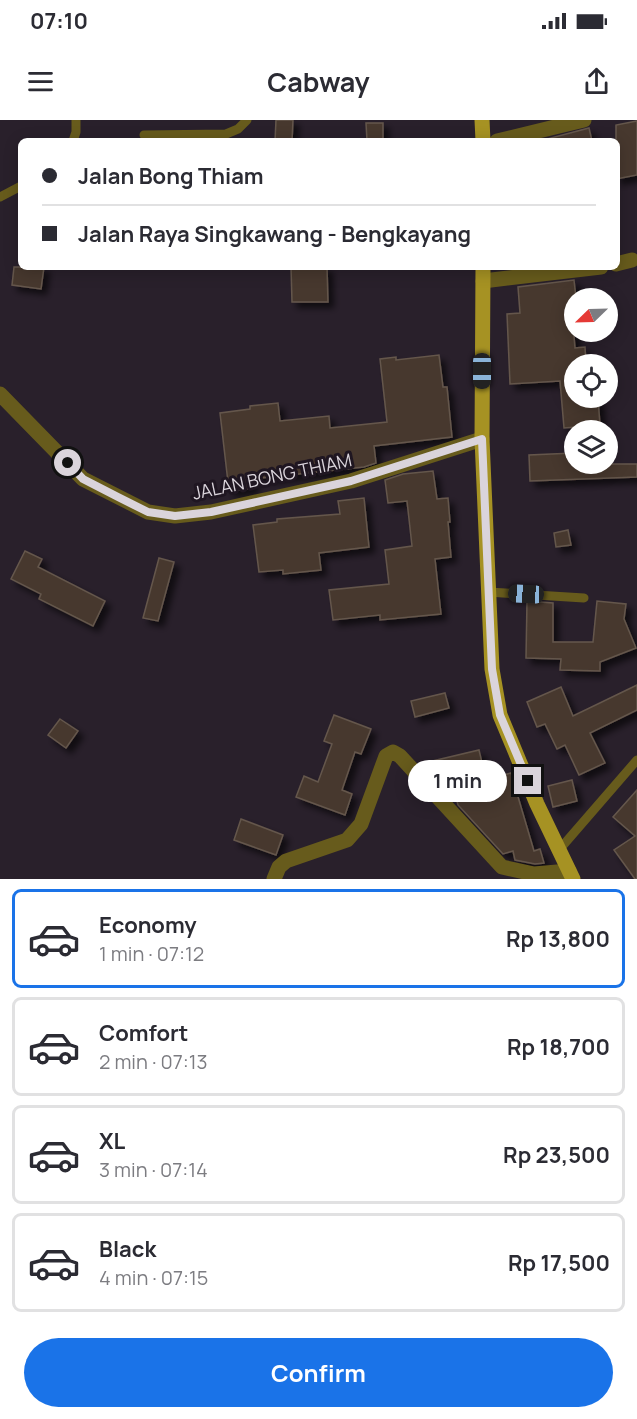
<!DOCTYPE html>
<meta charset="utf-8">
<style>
:root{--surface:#fff;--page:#f7f7f7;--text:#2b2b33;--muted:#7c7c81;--line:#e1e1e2;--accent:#1a73e8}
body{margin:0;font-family:Manrope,sans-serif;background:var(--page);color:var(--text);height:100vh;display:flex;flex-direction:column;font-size:22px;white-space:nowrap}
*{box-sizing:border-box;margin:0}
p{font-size:20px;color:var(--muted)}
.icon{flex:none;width:33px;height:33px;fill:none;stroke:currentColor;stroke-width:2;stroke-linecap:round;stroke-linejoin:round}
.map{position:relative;height:759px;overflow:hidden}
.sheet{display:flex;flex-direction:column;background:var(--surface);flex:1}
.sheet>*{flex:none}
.guide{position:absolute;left:18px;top:18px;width:602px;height:132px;border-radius:9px;box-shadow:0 3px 15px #0003;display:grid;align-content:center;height:132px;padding:0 24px;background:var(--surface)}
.needle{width:39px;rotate:247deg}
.fabs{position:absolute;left:564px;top:168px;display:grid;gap:12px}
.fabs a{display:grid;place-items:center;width:54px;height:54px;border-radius:50%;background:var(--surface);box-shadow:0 3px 15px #0003;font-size:30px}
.end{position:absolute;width:27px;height:27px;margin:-14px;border:8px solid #dad4db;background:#111;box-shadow:0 0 0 3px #111}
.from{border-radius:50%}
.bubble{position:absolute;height:42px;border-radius:21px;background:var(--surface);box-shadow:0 3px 15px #0003;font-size:20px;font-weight:700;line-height:42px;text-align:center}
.car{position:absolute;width:18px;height:36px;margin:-18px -9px;border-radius:8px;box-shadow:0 0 4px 2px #0007;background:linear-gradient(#222 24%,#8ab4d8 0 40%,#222 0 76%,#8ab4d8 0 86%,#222 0)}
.guide b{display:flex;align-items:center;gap:21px;height:57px;font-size:22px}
.guide b+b{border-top:2px solid var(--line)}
.guide i{width:15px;height:15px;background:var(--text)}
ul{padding:10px 0 0;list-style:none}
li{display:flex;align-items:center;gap:18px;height:99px;margin:0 12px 9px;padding:0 12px;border:3px solid var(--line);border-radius:9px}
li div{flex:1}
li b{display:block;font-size:22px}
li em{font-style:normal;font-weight:700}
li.active{border-color:var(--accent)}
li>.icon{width:54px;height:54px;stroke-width:1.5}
.cta{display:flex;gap:12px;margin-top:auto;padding:12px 24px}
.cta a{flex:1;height:69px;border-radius:36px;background:var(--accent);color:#fff;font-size:24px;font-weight:700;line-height:69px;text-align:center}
.status{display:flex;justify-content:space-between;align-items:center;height:42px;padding:0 30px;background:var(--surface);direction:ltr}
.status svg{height:16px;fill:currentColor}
header{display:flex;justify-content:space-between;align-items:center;height:78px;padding:0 24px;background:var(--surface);font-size:27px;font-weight:700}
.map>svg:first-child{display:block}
.building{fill:#46392f;stroke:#65574c;stroke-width:1.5;filter:url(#shadow)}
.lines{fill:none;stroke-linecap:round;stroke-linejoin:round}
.lane{stroke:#675b1c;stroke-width:9}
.street{stroke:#675b1c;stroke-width:15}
.primary{stroke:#a69223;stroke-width:15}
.route{stroke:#dad4db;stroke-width:8}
.labels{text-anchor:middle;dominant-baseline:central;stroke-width:6;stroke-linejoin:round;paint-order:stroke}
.street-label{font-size:18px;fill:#dad4db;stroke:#1f1621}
</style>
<div class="status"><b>07:10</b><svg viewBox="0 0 49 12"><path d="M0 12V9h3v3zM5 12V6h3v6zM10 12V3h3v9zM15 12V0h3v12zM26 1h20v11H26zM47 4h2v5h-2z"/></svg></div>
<header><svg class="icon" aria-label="menu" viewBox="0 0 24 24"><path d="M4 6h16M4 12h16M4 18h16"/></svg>Cabway<svg class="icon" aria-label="share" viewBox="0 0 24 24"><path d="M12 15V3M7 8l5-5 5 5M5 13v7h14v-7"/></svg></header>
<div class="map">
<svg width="637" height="759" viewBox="0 0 637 759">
<defs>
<filter id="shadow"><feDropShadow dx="5.5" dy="5.5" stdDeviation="3" flood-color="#0009"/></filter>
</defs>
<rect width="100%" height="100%" fill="#29202b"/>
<!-- building -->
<g class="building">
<path d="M276 0H293L292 21H275Z"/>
<path d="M637 1V55L616 59V5Z"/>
<path d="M366 3H383V21H367Z"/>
<path d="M589 8 592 21H547V19Z"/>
<path d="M14 147H44L41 169 12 165Z"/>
<path d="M291 147H327L328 182H292Z"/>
<path d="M574 160 576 178 574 181H571L575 228 585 227 586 244H574V278H598L600 305 564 308 560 261 510 264 507 194 520 193 518 167Z"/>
<path d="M439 235 443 267H447L452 317 374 326 376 343 364 347 252 359 253 368 229 371 220 293 250 289V286L278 283 280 301 329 296 330 308 387 302 380 239 396 237V240Z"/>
<path d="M574 333V344H637V357L530 361 529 335Z"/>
<path d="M433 351 437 379 448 378 450 402H448L451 437 435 439 441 494 380 500V495L333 500 329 470 389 464 385 430 412 426 407 381 388 383 385 360 403 354Z"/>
<path d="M364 378 369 427 319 433 321 450 283 454V450L259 452 253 405 277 402V399L340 394 338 381Z"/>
<path d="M568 410 571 425 556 427 554 413Z"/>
<path d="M25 431 42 439 38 447 105 481 93 506 39 479 41 474 11 459Z"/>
<path d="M159 438 174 442 158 501 143 498Z"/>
<path d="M527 481 553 483V522H593L597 481 626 484 624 499 636 528 600 542V551L560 550 561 539 526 538Z"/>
<path d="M637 565V590L590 613 605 643 579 655 565 625 557 629 545 604 537 607 527 582 561 567 573 596Z"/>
<path d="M445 573 449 588 415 597 411 581Z"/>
<path d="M334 595 371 609 361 634 355 632 342 670 352 674 345 695 296 677 304 656 318 662 332 624 324 621Z"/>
<path d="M60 599 78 611 66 628 48 615Z"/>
<path d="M479 630 486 660 511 653 534 731 540 729 544 743 535 744 515 740 513 731 503 734 458 685 450 655 434 658 420 644Z"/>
<path d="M572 660 577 681 553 687 548 666Z"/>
<path d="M637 670V759H635L614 730 635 716 613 697Z"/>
<path d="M241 699 283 715 276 735 234 720Z"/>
</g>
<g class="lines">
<!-- lane -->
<g class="lane">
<path d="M144 15 226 14 238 9 247 0"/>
<path d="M73 21 76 12V0"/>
<path d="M0 77 21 66"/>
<path d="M488 472 584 478"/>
<path d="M559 730 637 640"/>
</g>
<!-- street -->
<g class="street">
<path d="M497 21 584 0"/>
<path d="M616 144 632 140"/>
<path d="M483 161 601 147"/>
<path d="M0 274 83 359 148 392 175 396 211 392 351 361 482 319"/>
<path d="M274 759 279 747 286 741 347 720 361 704 386 636 393 632 400 636 502 747 534 754 569 751"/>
</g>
<!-- primary -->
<g class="primary">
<path d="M482 0 483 21"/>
<path d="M483 147 482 319 492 549 500 595 537 684 573 759"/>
</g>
</g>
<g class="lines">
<!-- route -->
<path class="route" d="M68 343 83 359 118 377 148 392 175 396 211 392 351 361 482 319 492 549 500 595 528 661"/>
</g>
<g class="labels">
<!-- street labels -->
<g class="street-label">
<text transform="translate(272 356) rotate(-12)">JALAN BONG THIAM</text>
</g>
</g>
</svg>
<div class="fabs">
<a><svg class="needle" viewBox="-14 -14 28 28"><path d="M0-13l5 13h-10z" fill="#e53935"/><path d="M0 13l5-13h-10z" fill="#7c7c81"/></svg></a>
<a><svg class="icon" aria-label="locate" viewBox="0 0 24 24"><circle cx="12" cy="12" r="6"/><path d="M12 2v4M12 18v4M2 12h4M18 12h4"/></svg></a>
<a><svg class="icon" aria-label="layers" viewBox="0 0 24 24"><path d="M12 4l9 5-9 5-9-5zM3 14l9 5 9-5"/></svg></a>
</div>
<i class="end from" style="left:68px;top:343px"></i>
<i class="end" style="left:528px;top:661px"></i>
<div class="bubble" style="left:408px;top:640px;width:99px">1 min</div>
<i class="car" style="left:482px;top:251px;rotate:180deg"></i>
<i class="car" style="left:526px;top:474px;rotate:273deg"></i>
<div class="guide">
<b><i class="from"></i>Jalan Bong Thiam</b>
<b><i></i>Jalan Raya Singkawang - Bengkayang</b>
</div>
</div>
<section class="sheet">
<ul>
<li class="active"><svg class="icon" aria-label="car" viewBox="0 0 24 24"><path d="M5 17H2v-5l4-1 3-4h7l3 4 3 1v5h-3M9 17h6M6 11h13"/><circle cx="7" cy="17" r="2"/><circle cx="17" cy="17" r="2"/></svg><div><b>Economy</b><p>1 min · 07:12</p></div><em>Rp 13,800</em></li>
<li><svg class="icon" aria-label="car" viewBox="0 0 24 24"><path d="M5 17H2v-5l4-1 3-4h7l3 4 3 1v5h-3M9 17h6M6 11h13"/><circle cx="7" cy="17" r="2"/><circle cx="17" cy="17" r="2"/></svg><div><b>Comfort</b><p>2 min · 07:13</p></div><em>Rp 18,700</em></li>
<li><svg class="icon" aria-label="car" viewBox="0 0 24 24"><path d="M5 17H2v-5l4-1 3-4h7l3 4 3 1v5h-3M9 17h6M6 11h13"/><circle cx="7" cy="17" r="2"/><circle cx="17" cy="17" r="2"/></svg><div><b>XL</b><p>3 min · 07:14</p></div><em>Rp 23,500</em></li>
<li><svg class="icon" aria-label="car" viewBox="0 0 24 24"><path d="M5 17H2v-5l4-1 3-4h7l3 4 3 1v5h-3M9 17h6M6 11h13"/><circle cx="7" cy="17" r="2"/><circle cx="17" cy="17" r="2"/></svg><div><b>Black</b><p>4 min · 07:15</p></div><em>Rp 17,500</em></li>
</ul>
<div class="cta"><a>Confirm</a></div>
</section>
